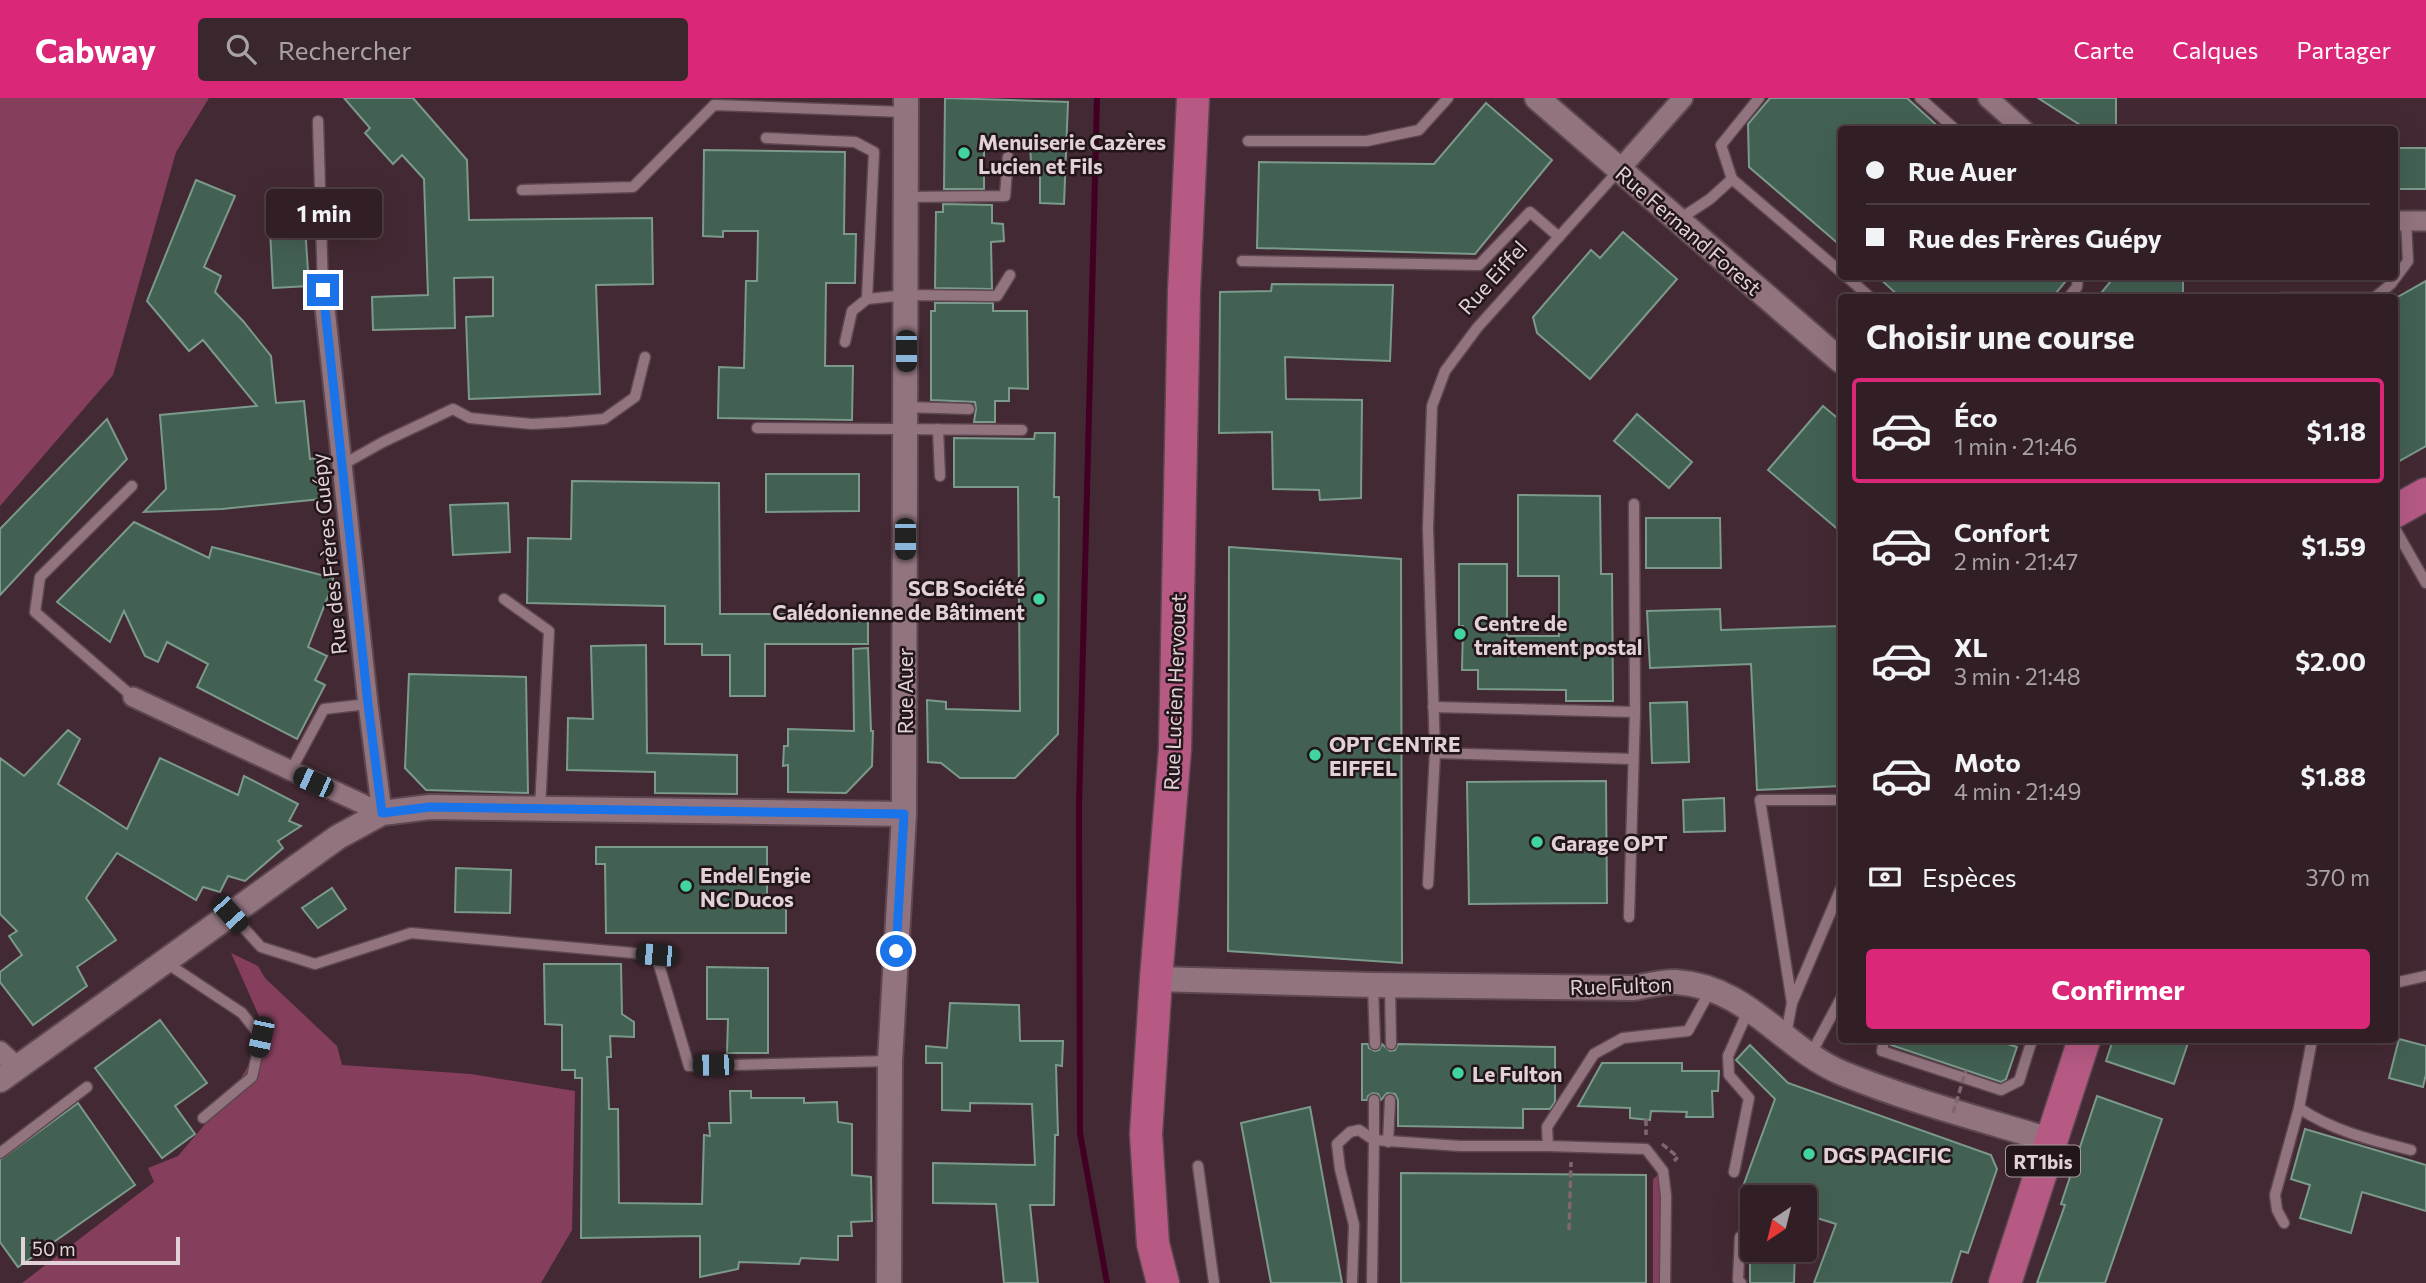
<!DOCTYPE html>
<html lang="fr">
<meta charset="utf-8">
<style>
:root{--surface:#321f26;--page:#3a272e;--text:#f1f3f6;--muted:#a8a2a7;--line:#4d3d43;--accent:#db2777}
body{margin:0;font-family:Commissioner,sans-serif;background:var(--page);color:var(--text);height:100vh;display:flex;flex-direction:column;font-size:26px;white-space:nowrap}
*{box-sizing:border-box;margin:0}
p{font-size:23px;color:var(--muted)}
.icon{flex:none;width:38px;height:38px;fill:none;stroke:currentColor;stroke-width:2;stroke-linecap:round;stroke-linejoin:round}
.map{position:relative;flex:1;overflow:hidden}
.drawer{position:absolute;left:1838px;top:196px;width:560px;height:749px;display:flex;flex-direction:column;background:var(--surface);border-radius:7px;box-shadow:0 7px 28px #0002,0 0 0 2px var(--line)}
.drawer>*{flex:none}
.guide{position:absolute;left:1838px;top:28px;width:560px;height:154px;border-radius:7px;box-shadow:0 7px 28px #0002,0 0 0 2px var(--line);display:grid;align-content:center;height:154px;padding:0 28px;background:var(--surface)}
.needle{width:46px;rotate:215deg}
.fabs{position:absolute;left:1740px;top:1087px;display:grid;gap:14px}
.fabs a{display:grid;place-items:center;width:77px;height:77px;border-radius:7px;background:var(--surface);box-shadow:0 7px 28px #0002,0 0 0 2px var(--line);font-size:35px}
.scale{position:absolute;left:21px;bottom:18px;width:159px;box-sizing:border-box;padding-left:7px;border:4px solid #e2d1d7;border-top:0;font-size:19px;line-height:24px;white-space:nowrap;color:#e2d1d7;-webkit-text-stroke:5px #22161a;paint-order:stroke}
.end{position:absolute;width:32px;height:32px;margin:-16px;border:9px solid #1a73e8;background:#fff;box-shadow:0 0 0 4px #fff}
.from{border-radius:50%}
.bubble{position:absolute;height:49px;border-radius:7px;background:var(--surface);box-shadow:0 7px 28px #0002,0 0 0 2px var(--line);font-size:23px;font-weight:700;line-height:49px;text-align:center}
.car{position:absolute;width:21px;height:42px;margin:-21px -10px;border-radius:9px;box-shadow:0 0 5px 2px #0007;background:linear-gradient(#222 24%,#8ab4d8 0 40%,#222 0 76%,#8ab4d8 0 86%,#222 0)}
.guide b{display:flex;align-items:center;gap:24px;height:66px;font-size:26px}
.guide b+b{border-top:2px solid var(--line)}
.guide i{width:18px;height:18px;background:var(--text)}
ul{padding:0;list-style:none}
li{display:flex;align-items:center;gap:21px;height:105px;margin:0 14px 10px;padding:0 14px;border:4px solid transparent;border-radius:7px}
li div{flex:1}
li b{display:block;font-size:26px}
li em{font-style:normal;font-weight:700}
li.current{border-color:var(--accent)}
li>.icon{width:63px;height:63px;stroke-width:1.5}
h2{padding:0 28px;font-size:32px;line-height:84px}
.pay{display:flex;align-items:center;gap:18px;height:77px;padding:0 28px;font-size:26px}
.pay p{margin-inline-start:auto}
.button{display:flex;gap:14px;margin-top:auto;padding:14px 28px}
.button a{flex:1;height:80px;border-radius:7px;background:var(--accent);color:#fff;font-size:28px;font-weight:700;line-height:80px;text-align:center}
header{display:flex;align-items:center;gap:42px;box-sizing:border-box;height:98px;padding:0 35px;background:var(--accent);color:#fff}
header strong{font-size:33px}
nav{display:flex;gap:38px;margin-inline-start:auto;font-size:24px}
.search{width:490px;height:63px;background:var(--page);display:flex;align-items:center;gap:18px;box-sizing:border-box;padding:0 24px;border-radius:7px;color:var(--muted);font-size:26px}
.map>svg:first-child{display:block}
.green{fill:#853f5d}
.lines{fill:none;stroke-linecap:round;stroke-linejoin:round}
.stream{stroke:#410023;stroke-width:6}
.building{fill:#436153;stroke:#7b9a8c;stroke-width:2}
.service-casing{stroke:#5d4750;stroke-width:13}
.minor-casing{stroke:#5d4750;stroke-width:23}
.tertiary-casing{stroke:#5d4750;stroke-width:28}
.primary-casing{stroke:#5d4750;stroke-width:35}
.path{stroke:#7e676f;stroke-width:3.5;stroke-dasharray:7 3.5;stroke-linecap:butt}
.service{stroke:#92747f;stroke-width:10}
.minor{stroke:#92747f;stroke-width:19}
.tertiary{stroke:#92747f;stroke-width:24}
.primary{stroke:#b65a84;stroke-width:32}
.path-bridge{stroke:#7e676f;stroke-width:3.5;stroke-dasharray:7 3.5;stroke-linecap:butt}
.route{stroke:#1a73e8;stroke-width:9}
.poi-dot{fill:#41d4a1;stroke:#22161a;stroke-width:2.5}
.labels{text-anchor:middle;dominant-baseline:central;stroke-width:5;stroke-linejoin:round;paint-order:stroke}
.shield{fill:#22161a;stroke:#a8999e;stroke-width:2}
.shield-label{font-size:19px;font-weight:bold;fill:#e2d1d7}
.poi-label{font-size:21px;font-weight:bold;fill:#e2d1d7;stroke:#22161a;text-anchor:start}
.street-label{font-size:21px;fill:#e2d1d7;stroke:#22161a}
</style>
<header>
<strong>Cabway</strong>
<div class="search"><svg class="icon" aria-label="search" viewBox="0 0 24 24"><circle cx="10" cy="10" r="6"/><path d="M15 15l6 6"/></svg>Rechercher</div>
<nav><a>Carte</a><a>Calques</a><a>Partager</a></nav>
</header>
<div class="map">
<svg width="2426" height="1185" viewBox="0 0 2426 1185">
<rect width="100%" height="100%" fill="#432933"/>
<!-- green -->
<g class="green">
<path d="M0 0H209L176 54 113 277 0 408Z"/>
<path d="M231 855 258 868 265 880 337 948 342 967 471 976 575 993 572 1132 541 1185H22L154 1084 148 1070 178 1058 234 992 267 936Z"/>
<path d="M1663 1073 1665 1185H1653V1081Z"/>
</g>
<g class="lines">
<!-- stream -->
<path class="stream" d="M1097 0 1079 708 1080 1035 1107 1185"/>
</g>
<!-- building -->
<g class="building">
<path d="M344 0H413L467 62 469 122 652 120 653 186 596 187 600 296 469 301 466 219 493 218V179L454 180 455 230 373 232 372 199 428 197 424 81 402 57 393 66 365 35 370 30Z"/>
<path d="M945 0 1068 4 1064 106 1040 105V65L1031 64 1030 46 984 44V91H944Z"/>
<path d="M1770 0H1907L1942 32H1841V148L1749 69 1748 26Z"/>
<path d="M2038 0H2116V32H2088Z"/>
<path d="M1486 5 1552 62 1475 156 1257 150 1259 64 1434 66Z"/>
<rect x="2394" y="50" width="32" height="41"/>
<path d="M704 52 845 54 844 136H856L855 185H826L825 268H853L852 322 718 320 719 269 744 270 746 183H757L758 133H723V139L703 138Z"/>
<path d="M196 82 235 98 204 169 221 178 215 194 243 223 271 258 276 305 304 303 310 361 317 360 321 401 222 411 144 414 166 391 160 317 257 308 203 242 189 253 147 203Z"/>
<path d="M303 98 309 188 273 190 270 132H281L279 100Z"/>
<path d="M943 106 992 107V125L1003 126 1004 143 991 144 992 191 935 190 936 114H943Z"/>
<path d="M1623 134 1677 181 1590 281 1537 235 1533 219 1591 152 1600 160Z"/>
<path d="M1877 178H2070L2052 200H1901Z"/>
<path d="M2115 178H2183V200H2097Z"/>
<path d="M2426 183V348L2394 366V201Z"/>
<path d="M1272 186 1393 187 1390 263 1285 259 1286 301 1362 302 1361 400 1320 402 1319 392 1273 391 1272 334 1219 335 1220 194 1271 193Z"/>
<path d="M935 205H993V213H1027L1028 291 1009 290V303H995V324H974L976 311 975 304 931 302V213H935Z"/>
<path d="M1823 308 1841 323V434L1768 372Z"/>
<path d="M1637 316 1692 364 1669 390 1614 343Z"/>
<path d="M107 321 127 361 0 497V431Z"/>
<path d="M1035 335H1055L1054 399H1059L1058 636 1015 680H960L941 665 928 664 927 602 946 604V611L1020 613 1018 389H954V340L1034 341Z"/>
<path d="M766 376H859V413L766 414Z"/>
<path d="M572 383 719 385 720 516H868V546H765V598H730V557H702V546H665V508L527 505 528 440 571 441Z"/>
<path d="M1518 397 1600 398 1601 476H1612L1613 603H1566V592L1478 591V572H1462L1463 528H1459V466H1507V538H1559V478H1518Z"/>
<path d="M508 405 510 454 453 457 450 407Z"/>
<path d="M1646 420H1720L1721 470H1646Z"/>
<path d="M134 424 209 460 212 449 333 480V497L329 496 308 549 327 558 315 582 325 587 297 641 197 589 208 566 167 544 158 564 145 558 124 513 110 544 57 504Z"/>
<path d="M1229 449 1401 461 1402 865 1228 853Z"/>
<path d="M1720 511 1721 532 1841 528V688L1757 692 1751 566 1650 570 1647 513Z"/>
<path d="M646 547 647 655 737 657V696L655 695V674L567 672 568 620 593 621 591 548Z"/>
<path d="M868 550 871 633H873L872 668 846 695 788 694V667L783 668 784 648H788V631L854 633 853 551Z"/>
<path d="M409 576 526 579 528 695 426 692 405 670Z"/>
<path d="M1687 604 1689 664 1652 665 1650 605Z"/>
<path d="M68 632 80 641 58 686 127 731 160 660 238 697 244 678 298 706 289 723 301 728 278 743 283 750 245 783 228 778 220 794 203 789 196 802 117 755 86 800 116 842 77 869 87 888 33 927 0 884V874L22 857 9 838 17 833 0 816V660L24 678Z"/>
<path d="M1606 683 1607 805 1469 806 1467 684Z"/>
<path d="M1724 700 1725 733 1684 734 1683 702Z"/>
<path d="M596 749H767V809H786V835H606L605 766H596Z"/>
<path d="M456 770 511 772 510 815 455 814Z"/>
<path d="M332 790 346 811 318 830 302 810Z"/>
<path d="M544 866H621L622 916 634 924V939L610 938 611 959H607L609 1011H618L619 1105 702 1106 704 1037 710 1038 709 1025H731L730 993H751V1000H804V1005L837 1004 838 1024 852 1026V1077L871 1079 872 1123 851 1124 852 1138H838V1162L801 1160 799 1166 739 1164 738 1171 700 1179V1138L581 1140 582 980H575V972H562V927L545 926Z"/>
<path d="M707 869 768 870V955H727L728 921H707Z"/>
<path d="M950 905 1019 907 1020 943H1063L1062 968 1056 967 1058 1037H1055L1054 1107H1030L1038 1185H1004L996 1106 933 1105V1065L1035 1067 1032 1006 970 1005V1013L942 1012V965H926V948L947 950Z"/>
<path d="M160 922 207 985 175 1008 195 1036 162 1060 95 970Z"/>
<path d="M2399 941 2426 948V976L2423 989 2389 980Z"/>
<path d="M1891 942H1995L2017 949 2006 981 2001 984 1891 947Z"/>
<path d="M2113 942H2189L2174 986 2106 963Z"/>
<path d="M1362 946H1368L1369 950 1375 953 1379 952 1382 946 1390 953 1395 952 1398 946 1555 949V1004L1550 1011H1523V1030L1398 1028V1002L1395 996 1387 995 1381 1002 1378 996 1373 995 1368 998 1367 1002H1362Z"/>
<path d="M1750 947 1788 985 1991 1057 1997 1071 1968 1155 1961 1153 1951 1185H1814L1836 1126 1804 1116V1099H1755L1741 1094 1775 1001 1736 962Z"/>
<path d="M1602 965H1682V973H1719L1718 993H1712L1713 1019H1686L1687 1014 1651 1013 1650 1022 1630 1020V1010L1578 1008Z"/>
<path d="M2097 998 2162 1021 2105 1185H2037L2065 1107 2061 1106Z"/>
<path d="M78 1005 135 1087 18 1169 0 1144V1062Z"/>
<path d="M1310 1009 1342 1185H1271L1241 1025Z"/>
<path d="M2305 1031 2426 1067V1113L2362 1094 2351 1135 2300 1120 2310 1087 2291 1081Z"/>
<path d="M1401 1075 1646 1077V1185H1401Z"/>
<path d="M1750 1152H1795L1794 1185H1750Z"/>
</g>
<g class="lines">
<defs>
<g id="service">
<path d="M1920 0 1956 32"/>
<path d="M318 23 323 192"/>
<path d="M766 40 855 44 874 54 867 201"/>
<path d="M1248 43H1367L1419 32 1448 0"/>
<path d="M1732 81 1841 174"/>
<path d="M522 92 633 89 714 7 904 14"/>
<path d="M906 99 1005 98 1008 59"/>
<path d="M1678 122 1710 101 1732 81 1721 47 1759 0"/>
<path d="M1242 163 1479 167 1530 114 1559 139"/>
<path d="M1846 178 1871 200"/>
<path d="M2068 200 2077 189 2078 178"/>
<path d="M2282 200H2370"/>
<path d="M2374 200 2391 186 2408 163 2406 123"/>
<path d="M845 244 852 213 867 201 906 197 997 198 1010 177"/>
<path d="M906 309 969 311"/>
<path d="M757 330 1022 332"/>
<path d="M938 331 940 378"/>
<path d="M342 367 383 344 453 311 470 320 510 324 532 326 568 324 604 321 635 299 645 259"/>
<path d="M132 388 40 479 35 514 133 599"/>
<path d="M2394 429 2426 485"/>
<path d="M504 501 549 533 540 710"/>
<path d="M1433 609 1635 614"/>
<path d="M1435 655 1632 661"/>
<path d="M290 674 324 611 368 606"/>
<path d="M1428 786 1435 655 1428 430 1432 308 1445 273 1477 230 1620 71"/>
<path d="M231 816 261 849 315 866 411 835 656 857 689 968 890 963"/>
<path d="M1629 819 1635 614 1634 406"/>
<path d="M165 864 242 915 261 939 252 979 203 1020"/>
<path d="M2394 885 2426 878"/>
<path d="M1390 887 1391 946"/>
<path d="M1373 888 1375 946"/>
<path d="M1792 905 1760 702H1841"/>
<path d="M1786 936 1792 905 1841 790"/>
<path d="M1884 942 1882 953 2001 992 2019 983 2032 942"/>
<path d="M1811 956 1841 900"/>
<path d="M1374 1002V1042"/>
<path d="M2299 1010C2333 1033 2371 1042 2411 1052"/>
<path d="M1388 1044 1390 1002"/>
<path d="M1548 1048 1547 1029 1594 956 1623 940 1688 933 1711 891"/>
<path d="M0 1055 87 989"/>
<path d="M1198 1068 1214 1185"/>
<path d="M1734 1074 1749 1000 1729 977 1728 958 1748 913"/>
<path d="M2284 1125 2277 1112 2275 1097 2299 1010 2312 942"/>
<path d="M1740 1139 1738 1182 1741 1185"/>
<path d="M1352 1185 1354 1127 1340 1071 1337 1046 1350 1034 1359 1032 1374 1042"/>
<path d="M1372 1185 1374 1042 1460 1048H1548L1646 1051 1663 1073 1666 1098 1665 1185"/>
</g>
<g id="minor">
<path d="M1988 0 2024 32"/>
<path d="M1620 71 1683 0"/>
<path d="M2394 123H2426"/>
<path d="M323 192 368 606 382 715"/>
<path d="M133 599 382 715"/>
<path d="M0 953 17 969"/>
</g>
<g id="tertiary">
<path d="M1537 0 1841 263"/>
<path d="M1156 881 1373 887 1634 890C1647 888 1663 883 1676 884 1749 889 1781 949 1842 975 1910 1003 1980 1021 2050 1042"/>
<path d="M0 982 338 739 382 715 430 709 904 716"/>
<path d="M889 1185 890 963 904 716 906 0"/>
</g>
<g id="primary">
<path d="M2394 414 2426 396"/>
<path d="M1163 1185 1153 1146 1146 1036 1156 881 1175 651 1184 194 1193 0"/>
<path d="M2005 1185 2084 942"/>
</g>
</defs>
<!-- service casing -->
<use href="#service" class="service-casing"/>
<!-- minor casing -->
<use href="#minor" class="minor-casing"/>
<!-- tertiary casing -->
<use href="#tertiary" class="tertiary-casing"/>
<!-- primary casing -->
<use href="#primary" class="primary-casing"/>
<!-- path -->
<g class="path">
<path d="M1646 1021V1037"/>
<path d="M1662 1046 1678 1059 1674 1063"/>
<path d="M1569 1132 1571 1064"/>
</g>
<!-- service -->
<use href="#service" class="service"/>
<!-- minor -->
<use href="#minor" class="minor"/>
<!-- tertiary -->
<use href="#tertiary" class="tertiary"/>
<!-- primary -->
<use href="#primary" class="primary"/>
<!-- path-bridge -->
<path class="path-bridge" d="M1953 1015 1966 972"/>
</g>
<g class="lines">
<!-- route -->
<path class="route" d="M323 192 368 606 382 715 430 709 904 716 896 853"/>
</g>
<!-- markers -->
<g class="poi-dot">
<circle cx="964" cy="55" r="7"/>
<circle cx="1039" cy="501" r="7"/>
<circle cx="1460" cy="536" r="7"/>
<circle cx="1315" cy="657" r="7"/>
<circle cx="1537" cy="744" r="7"/>
<circle cx="686" cy="788" r="7"/>
<circle cx="1458" cy="975" r="7"/>
<circle cx="1809" cy="1056" r="7"/>
</g>
<g class="labels">
<!-- shield labels -->
<rect class="shield" x="2006" y="1047.5" width="74" height="31" rx="5"/>
<g class="shield-label">
<text x="2043" y="1063">RT1bis</text>
</g>
<!-- poi labels -->
<g class="poi-label">
<text x="978" y="43">Menuiserie Cazères<tspan x="978" dy="24">Lucien et Fils</tspan></text>
<text x="1025" y="489" text-anchor="end">SCB Société<tspan x="1025" dy="24">Calédonienne de Bâtiment</tspan></text>
<text x="1474" y="524">Centre de<tspan x="1474" dy="24">traitement postal</tspan></text>
<text x="1329" y="645">OPT CENTRE<tspan x="1329" dy="24">EIFFEL</tspan></text>
<text x="1551" y="744">Garage OPT</text>
<text x="700" y="776">Endel Engie<tspan x="700" dy="24">NC Ducos</tspan></text>
<text x="1472" y="975">Le Fulton</text>
<text x="1823" y="1056">DGS PACIFIC</text>
</g>
<!-- street labels -->
<g class="street-label">
<text transform="translate(1689 132) rotate(41)">Rue Fernand Forest</text>
<text transform="translate(1492 179) rotate(-48)">Rue Eiffel</text>
<text transform="translate(328 456) rotate(-96)">Rue des Frères Guépy</text>
<text transform="translate(904 593) rotate(-90)">Rue Auer</text>
<text transform="translate(1174 594) rotate(-88)">Rue Lucien Hervouet</text>
<text transform="translate(1621 887) rotate(-2)">Rue Fulton</text>
</g>
</g>
</svg>
<div class="fabs">
<a><svg class="needle" viewBox="-14 -14 28 28"><path d="M0-13l5 13h-10z" fill="#e53935"/><path d="M0 13l5-13h-10z" fill="#a8a2a7"/></svg></a>
</div>
<div class="scale">50 m</div>
<i class="end from" style="left:896px;top:853px"></i>
<i class="end" style="left:323px;top:192px"></i>
<div class="bubble" style="left:266px;top:91px;width:116px">1 min</div>
<i class="car" style="left:906px;top:253px;rotate:180deg"></i>
<i class="car" style="left:905px;top:441px;rotate:180deg"></i>
<i class="car" style="left:313px;top:684px;rotate:294deg"></i>
<i class="car" style="left:230px;top:816px;rotate:138deg"></i>
<i class="car" style="left:656px;top:857px;rotate:275deg"></i>
<i class="car" style="left:261px;top:939px;rotate:192deg"></i>
<i class="car" style="left:713px;top:967px;rotate:269deg"></i>
<div class="guide">
<b><i class="from"></i>Rue Auer</b>
<b><i></i>Rue des Frères Guépy</b>
</div>
<section class="drawer">
<h2>Choisir une course</h2>
<ul>
<li class="current"><svg class="icon" aria-label="car" viewBox="0 0 24 24"><path d="M5 17H2v-5l4-1 3-4h7l3 4 3 1v5h-3M9 17h6M6 11h13"/><circle cx="7" cy="17" r="2"/><circle cx="17" cy="17" r="2"/></svg><div><b>Éco</b><p>1 min · 21:46</p></div><em>$1.18</em></li>
<li><svg class="icon" aria-label="car" viewBox="0 0 24 24"><path d="M5 17H2v-5l4-1 3-4h7l3 4 3 1v5h-3M9 17h6M6 11h13"/><circle cx="7" cy="17" r="2"/><circle cx="17" cy="17" r="2"/></svg><div><b>Confort</b><p>2 min · 21:47</p></div><em>$1.59</em></li>
<li><svg class="icon" aria-label="car" viewBox="0 0 24 24"><path d="M5 17H2v-5l4-1 3-4h7l3 4 3 1v5h-3M9 17h6M6 11h13"/><circle cx="7" cy="17" r="2"/><circle cx="17" cy="17" r="2"/></svg><div><b>XL</b><p>3 min · 21:48</p></div><em>$2.00</em></li>
<li><svg class="icon" aria-label="car" viewBox="0 0 24 24"><path d="M5 17H2v-5l4-1 3-4h7l3 4 3 1v5h-3M9 17h6M6 11h13"/><circle cx="7" cy="17" r="2"/><circle cx="17" cy="17" r="2"/></svg><div><b>Moto</b><p>4 min · 21:49</p></div><em>$1.88</em></li>
</ul>
<div class="pay"><svg class="icon" aria-label="cash" viewBox="0 0 24 24"><path d="M3 7h18v10H3z"/><circle cx="12" cy="12" r="2"/></svg>Espèces<p>370 m</p></div>
<div class="button"><a>Confirmer</a></div>
</section>
</div>
